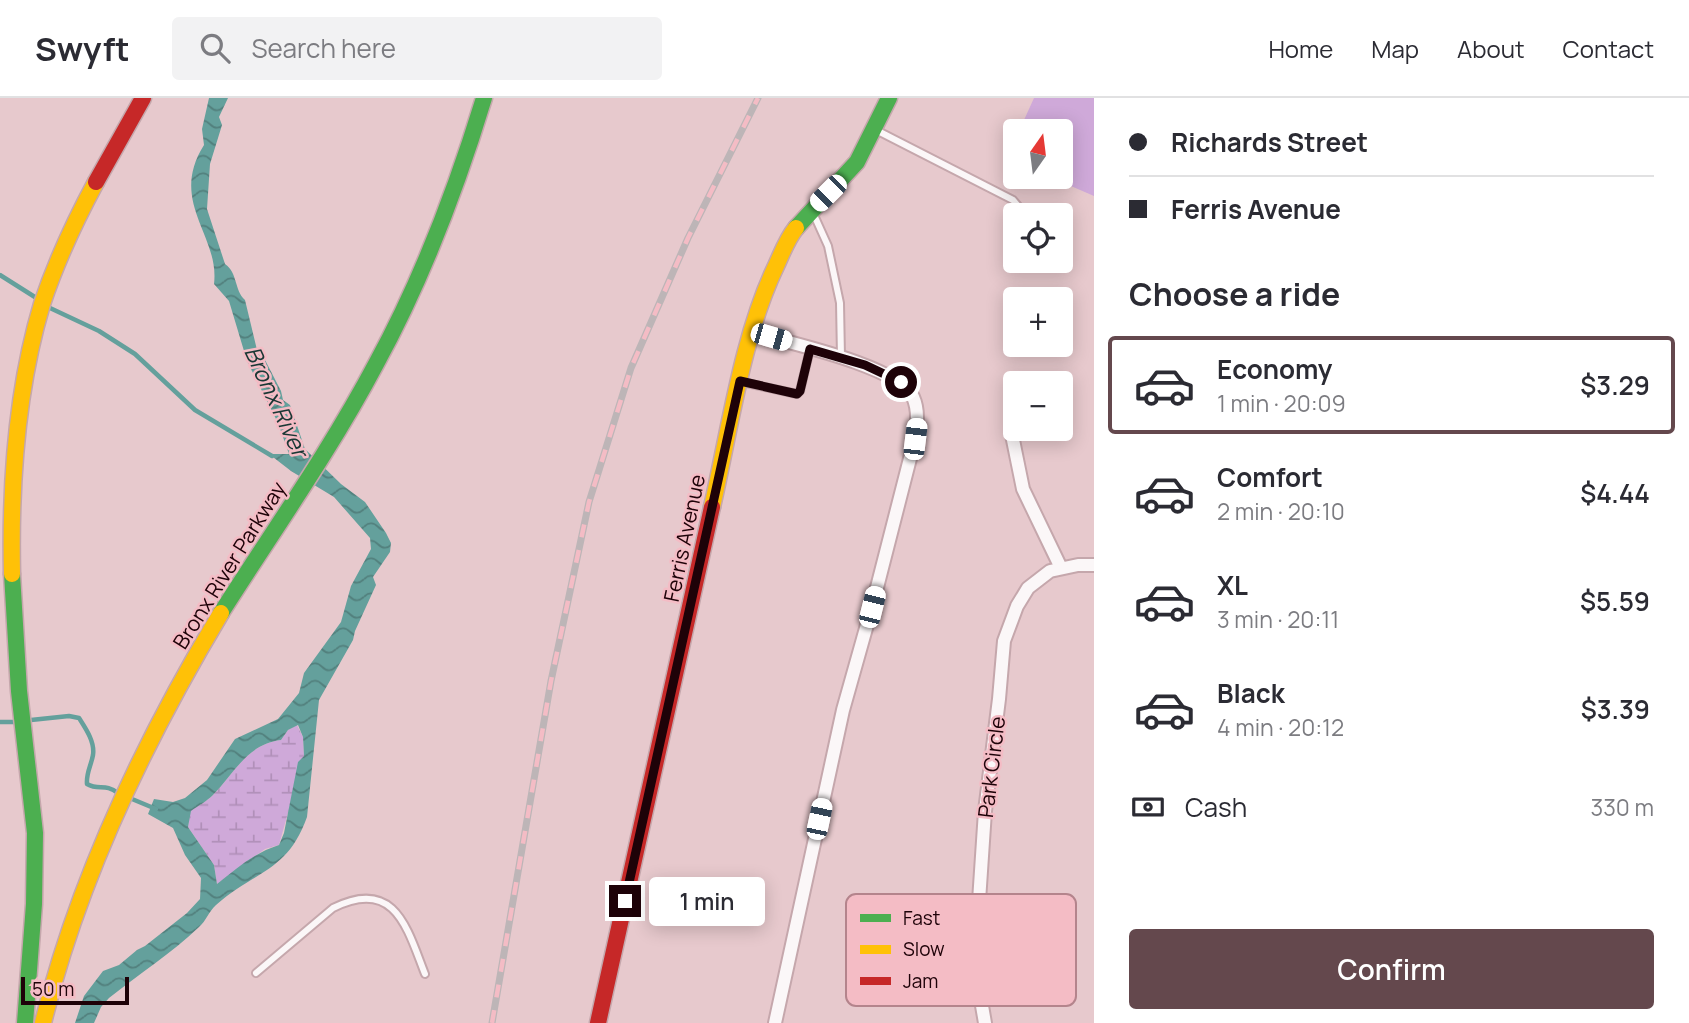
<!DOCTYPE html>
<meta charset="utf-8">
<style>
:root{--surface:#fff;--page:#f2f2f3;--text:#2b2b33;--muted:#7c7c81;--line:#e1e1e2;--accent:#64484d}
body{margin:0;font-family:Manrope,sans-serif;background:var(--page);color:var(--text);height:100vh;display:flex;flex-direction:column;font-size:26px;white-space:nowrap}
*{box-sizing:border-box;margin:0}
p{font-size:23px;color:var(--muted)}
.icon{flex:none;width:38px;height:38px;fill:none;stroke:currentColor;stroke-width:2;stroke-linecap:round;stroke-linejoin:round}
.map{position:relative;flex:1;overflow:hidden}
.panel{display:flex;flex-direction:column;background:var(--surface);width:595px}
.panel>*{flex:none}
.guide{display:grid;align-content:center;height:154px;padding:0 35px;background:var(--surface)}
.needle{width:46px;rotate:14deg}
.buttons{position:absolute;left:1003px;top:21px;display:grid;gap:14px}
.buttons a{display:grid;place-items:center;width:70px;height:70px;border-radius:7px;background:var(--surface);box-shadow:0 4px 18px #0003;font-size:35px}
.scale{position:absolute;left:21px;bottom:18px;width:108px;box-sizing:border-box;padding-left:7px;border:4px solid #1e0208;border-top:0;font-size:19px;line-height:24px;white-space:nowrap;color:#1e0208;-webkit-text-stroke:5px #f4bcc5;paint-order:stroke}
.end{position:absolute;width:32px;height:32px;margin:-16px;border:9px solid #1e0208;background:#fff;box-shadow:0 0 0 4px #fff}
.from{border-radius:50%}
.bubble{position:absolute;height:49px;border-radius:7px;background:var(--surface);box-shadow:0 4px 18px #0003;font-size:23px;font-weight:600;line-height:49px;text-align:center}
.car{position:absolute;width:21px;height:42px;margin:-21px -10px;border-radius:9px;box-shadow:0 0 5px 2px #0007;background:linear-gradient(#fff 24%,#345 0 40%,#fff 0 76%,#345 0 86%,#fff 0)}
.guide b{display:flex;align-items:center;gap:24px;height:66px;font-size:26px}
.guide b+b{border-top:2px solid var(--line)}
.guide i{width:18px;height:18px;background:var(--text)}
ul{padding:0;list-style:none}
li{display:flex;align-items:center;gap:21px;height:98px;margin:0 14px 10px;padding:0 21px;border:4px solid transparent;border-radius:7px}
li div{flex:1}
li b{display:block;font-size:26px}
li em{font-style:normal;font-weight:600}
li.on{border-color:var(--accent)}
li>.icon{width:63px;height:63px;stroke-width:1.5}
h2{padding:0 35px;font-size:32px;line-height:84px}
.pay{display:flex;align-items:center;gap:18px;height:77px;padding:0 35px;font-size:26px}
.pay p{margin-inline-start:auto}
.button{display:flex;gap:14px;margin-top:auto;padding:14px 35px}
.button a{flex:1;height:80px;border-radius:7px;background:var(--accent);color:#fff;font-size:28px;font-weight:600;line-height:80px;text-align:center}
header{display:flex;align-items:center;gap:42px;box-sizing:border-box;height:98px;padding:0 35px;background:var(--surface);border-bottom:2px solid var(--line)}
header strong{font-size:33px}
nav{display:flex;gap:38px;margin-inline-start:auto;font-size:24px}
.search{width:490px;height:63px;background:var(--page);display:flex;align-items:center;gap:18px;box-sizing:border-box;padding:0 24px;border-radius:7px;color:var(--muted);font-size:26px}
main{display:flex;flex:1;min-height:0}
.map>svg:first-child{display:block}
.grass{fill:#cfa9d9}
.wetland{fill:url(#wetland-marsh)}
.water{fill:url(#water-waves);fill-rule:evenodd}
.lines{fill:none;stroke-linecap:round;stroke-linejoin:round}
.stream{stroke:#64a09c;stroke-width:4.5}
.lane-casing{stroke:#c5a7ac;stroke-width:10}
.street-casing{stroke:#c5a7ac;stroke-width:16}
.fast-casing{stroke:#c5a7ac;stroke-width:19}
.slow-casing{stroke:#c5a7ac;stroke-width:19}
.jam-casing{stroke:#c5a7ac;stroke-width:19}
.lane{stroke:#fbf7f8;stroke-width:6}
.street{stroke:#fbf7f8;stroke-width:12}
.fast{stroke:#4caf50;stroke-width:16}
.slow{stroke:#ffc107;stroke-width:16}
.jam{stroke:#c62828;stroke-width:16}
.rail-casing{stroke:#bdb5b7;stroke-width:7}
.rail{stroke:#f4bcc5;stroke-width:4.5;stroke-dasharray:13;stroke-linecap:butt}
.route{stroke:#1e0208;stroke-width:9}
.labels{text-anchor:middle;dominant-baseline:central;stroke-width:5;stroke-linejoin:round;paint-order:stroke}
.street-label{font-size:21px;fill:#1e0208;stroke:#f4bcc5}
.water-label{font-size:23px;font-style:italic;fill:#193734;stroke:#f4bcc5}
.key{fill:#f4bcc5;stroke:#b4848c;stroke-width:2}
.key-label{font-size:19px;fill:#1e0208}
</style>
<header>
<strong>Swyft</strong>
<div class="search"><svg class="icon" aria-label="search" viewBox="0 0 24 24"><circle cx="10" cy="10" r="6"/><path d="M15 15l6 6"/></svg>Search here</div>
<nav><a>Home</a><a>Map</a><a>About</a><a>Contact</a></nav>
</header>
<main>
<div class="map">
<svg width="1094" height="925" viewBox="0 0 1094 925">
<defs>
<pattern id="wetland-marsh" width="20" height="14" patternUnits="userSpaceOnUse" patternTransform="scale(1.75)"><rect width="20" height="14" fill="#cfa9d9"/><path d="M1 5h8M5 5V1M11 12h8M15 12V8" fill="none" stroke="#b190b9"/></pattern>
<pattern id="water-waves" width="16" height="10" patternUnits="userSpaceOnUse" patternTransform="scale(1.75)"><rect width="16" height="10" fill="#64a09c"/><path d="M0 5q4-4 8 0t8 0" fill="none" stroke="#52807d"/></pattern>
</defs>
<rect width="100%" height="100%" fill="#e7c9cd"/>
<!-- grass -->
<path class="grass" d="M1034 0H1094V98L1050 79H1060V33H1019Z"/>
<!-- wetland -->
<path class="wetland" d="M297 627 303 639 304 658 279 747 265 751 217 786 214 767 188 729 190 713C198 708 207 703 213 697 234 676 247 646 281 642L288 632Z"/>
<!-- water -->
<path class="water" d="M209 0H228L219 19 222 27 210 66 207 111 225 166C238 175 234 192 245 202L257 252 263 258 281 293 283 302 290 307 305 351 341 386 365 404 386 435 391 445 390 454 373 479 376 487 355 533 353 542 319 602 307 719C287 775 255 772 216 807 209 813 206 823 199 829 172 855 139 876 109 900L101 909 94 925H75L84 898 103 873 119 867 137 852 145 848 187 815 200 801 201 780 185 757 173 730 148 716 154 701 173 704 185 700 207 682 235 641 278 621 299 595 304 575 341 524 351 488 371 451 370 440 334 399 291 373 269 356H289L278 325 247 263 229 203 214 186C220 137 168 104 204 47L202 31ZM298 627 303 639 304 658 298 664 284 735 279 747C254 755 237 770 217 786L214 767 188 729 191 713C198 708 207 703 213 697 234 676 247 646 281 642L288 632Z"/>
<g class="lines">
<!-- stream -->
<g class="stream">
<path d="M0 177 38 201"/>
<path d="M50 210 99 233 135 256 195 312 272 358"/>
<path d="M31 622 69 618 79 620C86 631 95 644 93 657 91 668 86 675 87 686 99 693 105 685 118 695"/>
<path d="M0 624H15"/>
<path d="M132 701 156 711"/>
</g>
<defs>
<g id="lane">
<path d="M876 32 1013 102 1019 109 1020 117"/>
<path d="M814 117 828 148 840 205 841 259"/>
<path d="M1014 131 1015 129"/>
<path d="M742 284 797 296 800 293 810 251"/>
<path d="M256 875 333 810C395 779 407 830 425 876"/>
</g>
<g id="street">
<path d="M751 234C785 244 899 268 913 299 919 312 917 327 915 341L872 509 843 612 775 925"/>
<path d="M1012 337 1023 391 1061 470"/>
<path d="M985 925 977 879V833L985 713 999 601 1004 543 1017 508 1028 490 1050 473 1078 467H1094"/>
</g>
<g id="fast">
<path d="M796 130 857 64 889 0"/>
<path d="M12 476 19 593 35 735 34 806 25 925"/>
<path d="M221 515C273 433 330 353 376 266 422 182 456 92 484 0"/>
</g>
<g id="slow">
<path d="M712 409C730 331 742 239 776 168 782 155 787 141 796 130"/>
<path d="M12 476C10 385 16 293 42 206 56 164 75 123 96 84"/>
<path d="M43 925C78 781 145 642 221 515"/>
</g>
<g id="jam">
<path d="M96 84 143 0"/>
<path d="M598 925 712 409"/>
</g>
</defs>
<!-- lane casing -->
<use href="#lane" class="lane-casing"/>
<!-- street casing -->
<use href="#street" class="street-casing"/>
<!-- fast casing -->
<use href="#fast" class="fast-casing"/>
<!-- slow casing -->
<use href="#slow" class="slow-casing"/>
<!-- jam casing -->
<use href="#jam" class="jam-casing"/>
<!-- lane -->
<use href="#lane" class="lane"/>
<!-- street -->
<use href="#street" class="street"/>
<!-- fast -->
<use href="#fast" class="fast"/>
<!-- slow -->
<use href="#slow" class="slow"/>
<!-- jam -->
<use href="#jam" class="jam"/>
<defs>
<path id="rail" d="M492 925 551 583 589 404 631 270 688 140 758 0"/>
</defs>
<!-- rail casing -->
<use href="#rail" class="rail-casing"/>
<!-- rail -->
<use href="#rail" class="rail"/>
</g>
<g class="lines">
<!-- route -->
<path class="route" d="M625 803 740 283 797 296 800 293 810 251 865 267 901 284"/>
</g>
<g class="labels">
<!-- street labels -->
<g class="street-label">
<text transform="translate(684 440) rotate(-78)">Ferris Avenue</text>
<text transform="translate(229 467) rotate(-58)">Bronx River Parkway</text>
<text transform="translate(991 669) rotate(-83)">Park Circle</text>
</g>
<!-- water labels -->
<g class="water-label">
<text transform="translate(277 303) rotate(65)">Bronx River</text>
</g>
</g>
<!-- legend -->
<rect x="846" y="796" width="230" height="112" rx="10" class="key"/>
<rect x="860" y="816" width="31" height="8" fill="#4caf50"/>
<rect x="860" y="847" width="31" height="9" fill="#ffc107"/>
<rect x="860" y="879" width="31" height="8" fill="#c62828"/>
<g class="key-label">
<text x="903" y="827">Fast</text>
<text x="903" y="858">Slow</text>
<text x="903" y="890">Jam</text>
</g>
</svg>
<div class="buttons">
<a><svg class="needle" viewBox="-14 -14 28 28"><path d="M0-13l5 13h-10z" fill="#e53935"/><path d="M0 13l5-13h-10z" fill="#7c7c81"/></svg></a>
<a><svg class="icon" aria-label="locate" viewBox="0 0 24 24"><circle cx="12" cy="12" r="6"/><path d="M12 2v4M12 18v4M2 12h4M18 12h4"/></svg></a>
<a>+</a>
<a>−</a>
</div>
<div class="scale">50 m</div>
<i class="end from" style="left:901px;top:284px"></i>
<i class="end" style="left:625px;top:803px"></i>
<div class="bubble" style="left:649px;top:779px;width:116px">1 min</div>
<i class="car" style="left:828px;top:95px;rotate:225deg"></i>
<i class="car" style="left:771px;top:239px;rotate:106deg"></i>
<i class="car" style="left:915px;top:341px;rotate:7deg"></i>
<i class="car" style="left:872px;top:509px;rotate:14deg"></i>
<i class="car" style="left:819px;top:721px;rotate:12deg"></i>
</div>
<section class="panel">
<div class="guide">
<b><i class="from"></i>Richards Street</b>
<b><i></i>Ferris Avenue</b>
</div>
<h2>Choose a ride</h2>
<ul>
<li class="on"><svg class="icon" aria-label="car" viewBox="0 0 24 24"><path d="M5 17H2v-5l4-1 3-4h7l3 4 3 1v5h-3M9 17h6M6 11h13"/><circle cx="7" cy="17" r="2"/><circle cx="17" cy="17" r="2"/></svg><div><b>Economy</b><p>1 min · 20:09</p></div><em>$3.29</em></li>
<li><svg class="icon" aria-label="car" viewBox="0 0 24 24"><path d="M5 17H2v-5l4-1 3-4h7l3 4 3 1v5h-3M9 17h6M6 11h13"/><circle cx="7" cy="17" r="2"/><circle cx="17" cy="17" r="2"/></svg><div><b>Comfort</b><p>2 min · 20:10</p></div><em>$4.44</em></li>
<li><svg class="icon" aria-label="car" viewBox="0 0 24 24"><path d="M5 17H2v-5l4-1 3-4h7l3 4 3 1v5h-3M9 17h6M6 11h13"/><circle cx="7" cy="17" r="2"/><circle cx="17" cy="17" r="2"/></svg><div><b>XL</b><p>3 min · 20:11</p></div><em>$5.59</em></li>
<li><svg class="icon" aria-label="car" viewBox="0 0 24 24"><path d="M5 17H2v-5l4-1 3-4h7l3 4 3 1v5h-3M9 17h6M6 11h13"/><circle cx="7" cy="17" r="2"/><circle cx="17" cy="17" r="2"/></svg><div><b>Black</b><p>4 min · 20:12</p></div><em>$3.39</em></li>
</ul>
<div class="pay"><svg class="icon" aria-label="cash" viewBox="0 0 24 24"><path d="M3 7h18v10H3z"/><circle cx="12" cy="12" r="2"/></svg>Cash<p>330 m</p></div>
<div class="button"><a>Confirm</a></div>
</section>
</main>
